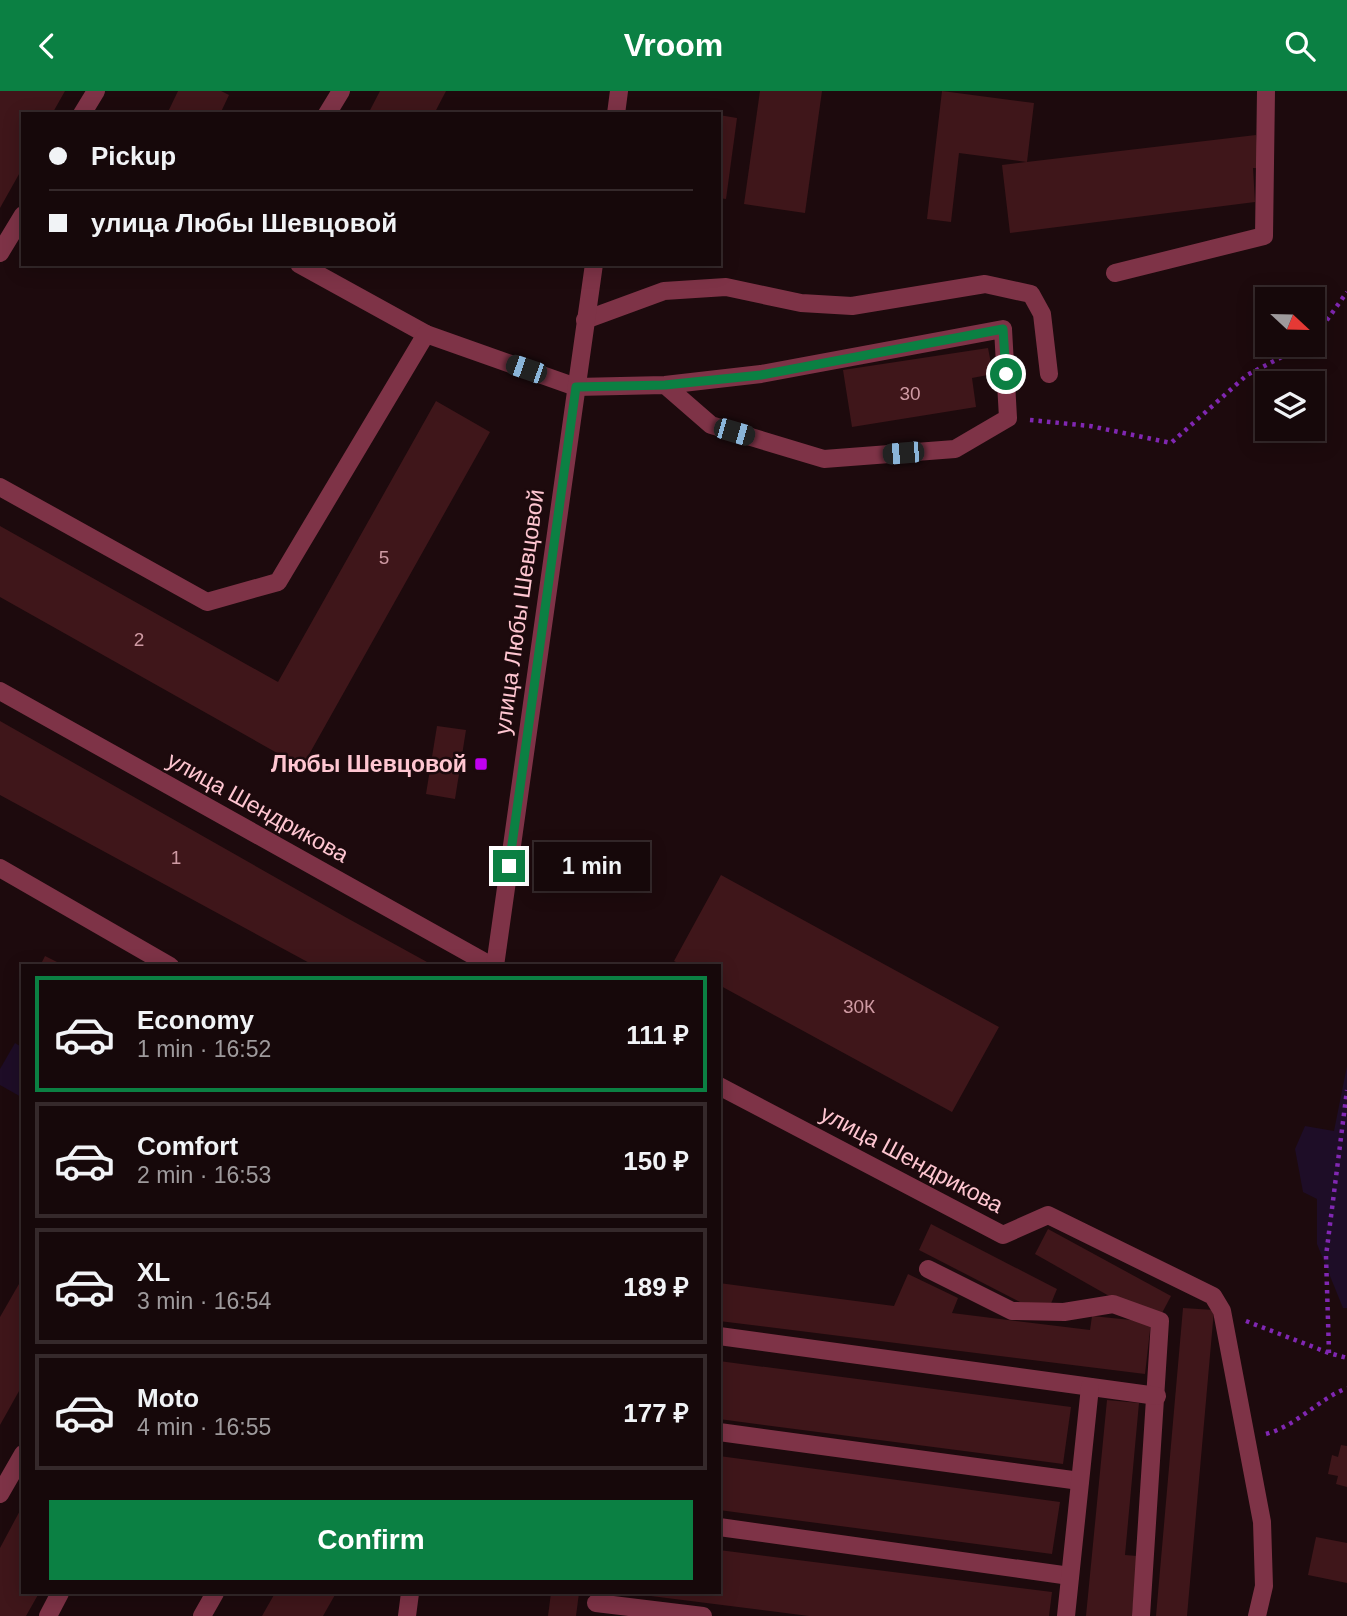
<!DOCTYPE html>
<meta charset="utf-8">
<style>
:root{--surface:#16080a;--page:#231618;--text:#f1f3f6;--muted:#9e9a9c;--line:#35292b;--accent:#0b8043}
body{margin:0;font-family:Helvetica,sans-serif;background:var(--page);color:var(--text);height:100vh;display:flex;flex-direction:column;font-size:26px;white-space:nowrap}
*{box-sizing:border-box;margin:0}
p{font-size:23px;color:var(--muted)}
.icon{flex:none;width:38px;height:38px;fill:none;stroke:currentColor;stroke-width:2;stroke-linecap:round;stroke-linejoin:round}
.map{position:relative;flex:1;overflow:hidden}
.details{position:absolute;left:21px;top:873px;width:700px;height:630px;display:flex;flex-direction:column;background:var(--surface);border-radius:0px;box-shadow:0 4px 18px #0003,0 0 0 2px var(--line)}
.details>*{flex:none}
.banner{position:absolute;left:21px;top:21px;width:700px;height:154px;border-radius:0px;box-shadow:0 4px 18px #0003,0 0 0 2px var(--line);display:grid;align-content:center;height:154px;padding:0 28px;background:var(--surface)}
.needle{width:46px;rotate:112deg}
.fabs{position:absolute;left:1255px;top:196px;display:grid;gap:14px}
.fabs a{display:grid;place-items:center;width:70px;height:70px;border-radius:0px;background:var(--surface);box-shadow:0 4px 18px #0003,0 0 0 2px var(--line);font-size:35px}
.end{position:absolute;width:32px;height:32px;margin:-16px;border:9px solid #0b8043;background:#fff;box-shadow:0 0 0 4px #fff}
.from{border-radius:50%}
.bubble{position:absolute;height:49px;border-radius:0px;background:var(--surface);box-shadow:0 4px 18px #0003,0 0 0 2px var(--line);font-size:23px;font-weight:800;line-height:49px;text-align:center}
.car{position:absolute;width:21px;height:42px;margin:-21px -10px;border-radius:9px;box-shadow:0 0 5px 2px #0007;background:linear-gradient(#222 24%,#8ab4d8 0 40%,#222 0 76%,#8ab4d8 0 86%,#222 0)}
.banner b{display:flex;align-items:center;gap:24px;height:66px;font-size:26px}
.banner b+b{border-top:2px solid var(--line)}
.banner i{width:18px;height:18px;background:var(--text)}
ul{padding:12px 0 0;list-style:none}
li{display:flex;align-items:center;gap:21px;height:116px;margin:0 14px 10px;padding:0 14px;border:4px solid var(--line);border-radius:0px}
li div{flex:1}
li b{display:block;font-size:26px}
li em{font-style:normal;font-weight:800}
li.selected{border-color:var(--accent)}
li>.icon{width:63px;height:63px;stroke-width:1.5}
.cta{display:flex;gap:14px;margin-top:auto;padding:14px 28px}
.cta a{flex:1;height:80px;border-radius:0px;background:var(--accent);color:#fff;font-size:28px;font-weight:800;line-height:80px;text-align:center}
header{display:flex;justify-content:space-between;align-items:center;height:91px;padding:0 28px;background:var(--accent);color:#fff;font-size:32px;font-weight:800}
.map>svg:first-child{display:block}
.green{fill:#1e0d27}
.building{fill:#3f161a}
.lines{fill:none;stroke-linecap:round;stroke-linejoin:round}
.path{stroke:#8027b2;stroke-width:4.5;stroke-dasharray:3.5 5;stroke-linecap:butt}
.minor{stroke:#7e3347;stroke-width:18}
.route{stroke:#0b8043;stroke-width:9}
.poi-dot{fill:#c100f1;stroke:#1d0a0d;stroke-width:2.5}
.labels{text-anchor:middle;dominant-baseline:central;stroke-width:5;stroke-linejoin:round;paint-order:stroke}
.number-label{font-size:19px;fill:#cf9aa3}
.street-label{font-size:23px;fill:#ffc6d1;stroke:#1d0a0d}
.poi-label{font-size:23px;font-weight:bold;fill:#ffc6d1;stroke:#1d0a0d;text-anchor:end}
</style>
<header><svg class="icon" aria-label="back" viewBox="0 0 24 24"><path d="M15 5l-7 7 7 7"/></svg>Vroom<svg class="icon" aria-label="search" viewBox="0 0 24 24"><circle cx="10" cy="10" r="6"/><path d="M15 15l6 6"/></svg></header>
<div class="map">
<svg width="1347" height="1525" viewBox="0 0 1347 1525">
<rect width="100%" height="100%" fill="#1d0a0d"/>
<!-- green -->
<g class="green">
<path d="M15 952 23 957V1007L0 994V978Z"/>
<path d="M1347 975V1217H1343L1317 1153V1108L1303 1101 1295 1058 1305 1035 1334 1040Z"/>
</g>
<!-- building -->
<g class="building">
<path d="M0 0H65L52 23H23V76L0 117Z"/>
<path d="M178 0H221L229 4 220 23H167Z"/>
<path d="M380 0H446L434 23H368Z"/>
<path d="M760 0H822L805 122 744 113Z"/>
<path d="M942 0 1034 12 1027 71 959 62 951 131 927 128Z"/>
<path d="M719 24 737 27 726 108 719 107Z"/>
<path d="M1256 44 1259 77H1253L1255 111 1010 142 1002 74Z"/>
<path d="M988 257 993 283 972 287 976 316 852 336 843 279Z"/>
<path d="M436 310 490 341 302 676 0 506V435L278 591Z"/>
<path d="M0 630 347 827 427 871 424 875H315L0 704Z"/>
<path d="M437 635 466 639 455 708 426 703Z"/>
<path d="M721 784 999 936 952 1021 719 894V875H684L674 870Z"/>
<path d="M45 865 59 872 58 875H40Z"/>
<path d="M931 1133 1057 1198 1050 1215 1020 1211 919 1159Z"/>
<path d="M1048 1138 1171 1205 1162 1222 1118 1210 1035 1163Z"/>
<path d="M908 1183 958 1207 952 1222 1090 1239 1092 1225 1151 1231 1145 1283 719 1230V1192L894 1215Z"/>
<path d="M23 1186V1293L0 1334V1226Z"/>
<path d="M1183 1217 1214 1219 1187 1525H1156Z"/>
<path d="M719 1270 1071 1316 1063 1373 719 1328Z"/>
<path d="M1107 1309 1139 1312 1125 1464 1137 1465 1132 1525H1086Z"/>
<path d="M1341 1354 1347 1355V1396L1336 1393 1338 1385 1328 1383 1332 1364 1338 1366Z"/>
<path d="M719 1365 1060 1411 1052 1463 719 1419Z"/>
<path d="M23 1414V1502H39L26 1525H0V1457Z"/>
<path d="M1316 1446 1347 1452V1492L1308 1484Z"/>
<path d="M719 1459 1052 1501 1049 1525H809L635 1503 719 1502Z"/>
<path d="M275 1502H336L323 1525H262Z"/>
<path d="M551 1502H579L576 1525H548Z"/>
</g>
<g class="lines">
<!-- path -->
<g class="path">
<path d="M1312 250 1347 201"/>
<path d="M1030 329 1090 335 1171 352 1247 284 1305 254"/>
<path d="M1246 1230 1329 1262 1347 1267"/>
<path d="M1329 1262 1326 1165 1347 999"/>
<path d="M1266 1343C1298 1334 1317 1309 1347 1297"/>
</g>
<!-- minor -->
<g class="minor">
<path d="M82 23 96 0"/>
<path d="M327 23 341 0"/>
<path d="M616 23 619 0"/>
<path d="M0 162 23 124"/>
<path d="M299 173 426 243"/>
<path d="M1115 182 1264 145 1266 0"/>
<path d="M585 229 664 200 726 196 801 212 852 215 985 193 1031 203 1042 223 1049 283"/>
<path d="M0 396 207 511 278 491 426 243 576 296 665 294 761 283 1003 238 1008 327 955 358 824 368 711 334 665 294"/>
<path d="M0 600 492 875"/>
<path d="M0 777 170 875"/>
<path d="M495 875 594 173"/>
<path d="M719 995 1003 1144 1048 1124 1213 1205 1222 1220 1262 1431 1264 1495 1257 1525"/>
<path d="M928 1178 1012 1220 1064 1221 1113 1213 1160 1230 1141 1525"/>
<path d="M719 1245 1157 1305"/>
<path d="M719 1341 1080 1390"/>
<path d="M0 1403 23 1363"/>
<path d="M719 1436 1070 1485"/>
<path d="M596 1512 703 1525"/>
<path d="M48 1525 60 1502"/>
<path d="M202 1525 215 1502"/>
<path d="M407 1525 410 1502"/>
<path d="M1066 1525 1090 1296"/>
</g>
</g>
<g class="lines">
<!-- route -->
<path class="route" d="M509 775 576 296 665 294 761 284 1003 238 1006 283"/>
</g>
<!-- markers -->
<rect class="poi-dot" x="474" y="666" width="14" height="14" rx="3.5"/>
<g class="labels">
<!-- number labels -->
<g class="number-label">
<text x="910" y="302">30</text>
<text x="384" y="466">5</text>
<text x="139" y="548">2</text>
<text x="176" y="766">1</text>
<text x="859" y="915">30К</text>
</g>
<!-- street labels -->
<g class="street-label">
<text transform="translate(519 521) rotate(-82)">улица Любы Шевцовой</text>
<text transform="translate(258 716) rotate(29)">улица Шендрикова</text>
<text transform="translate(912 1068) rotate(28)">улица Шендрикова</text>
</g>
<!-- poi labels -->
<g class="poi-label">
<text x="467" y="673">Любы Шевцовой</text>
</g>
</g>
</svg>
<div class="fabs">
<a><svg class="needle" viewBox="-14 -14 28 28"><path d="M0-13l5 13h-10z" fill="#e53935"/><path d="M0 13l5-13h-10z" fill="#9e9a9c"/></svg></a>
<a><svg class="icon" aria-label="layers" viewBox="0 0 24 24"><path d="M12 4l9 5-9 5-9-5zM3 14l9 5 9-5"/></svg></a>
</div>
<i class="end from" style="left:1006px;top:283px"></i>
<i class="end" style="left:509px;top:775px"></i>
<div class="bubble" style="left:534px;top:751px;width:116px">1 min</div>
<i class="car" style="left:526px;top:278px;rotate:289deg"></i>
<i class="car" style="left:734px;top:341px;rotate:106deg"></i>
<i class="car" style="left:903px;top:362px;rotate:265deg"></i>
<div class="banner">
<b><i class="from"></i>Pickup</b>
<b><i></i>улица Любы Шевцовой</b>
</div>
<section class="details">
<ul>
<li class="selected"><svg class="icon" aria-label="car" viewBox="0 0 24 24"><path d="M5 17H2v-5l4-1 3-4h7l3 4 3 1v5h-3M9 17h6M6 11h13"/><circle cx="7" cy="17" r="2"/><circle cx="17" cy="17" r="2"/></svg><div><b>Economy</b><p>1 min · 16:52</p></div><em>111 ₽</em></li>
<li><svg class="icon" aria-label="car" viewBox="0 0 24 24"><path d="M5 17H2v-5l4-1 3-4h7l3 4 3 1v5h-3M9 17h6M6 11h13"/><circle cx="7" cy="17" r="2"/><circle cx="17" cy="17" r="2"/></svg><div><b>Comfort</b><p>2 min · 16:53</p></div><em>150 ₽</em></li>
<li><svg class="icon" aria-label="car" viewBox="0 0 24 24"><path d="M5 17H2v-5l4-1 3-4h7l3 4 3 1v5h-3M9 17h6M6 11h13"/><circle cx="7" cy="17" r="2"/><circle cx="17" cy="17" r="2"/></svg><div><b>XL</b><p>3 min · 16:54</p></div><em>189 ₽</em></li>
<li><svg class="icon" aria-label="car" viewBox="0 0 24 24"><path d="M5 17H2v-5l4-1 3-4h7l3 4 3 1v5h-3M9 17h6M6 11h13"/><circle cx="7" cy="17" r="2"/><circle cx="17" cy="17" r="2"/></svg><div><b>Moto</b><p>4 min · 16:55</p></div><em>177 ₽</em></li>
</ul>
<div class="cta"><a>Confirm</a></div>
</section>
</div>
